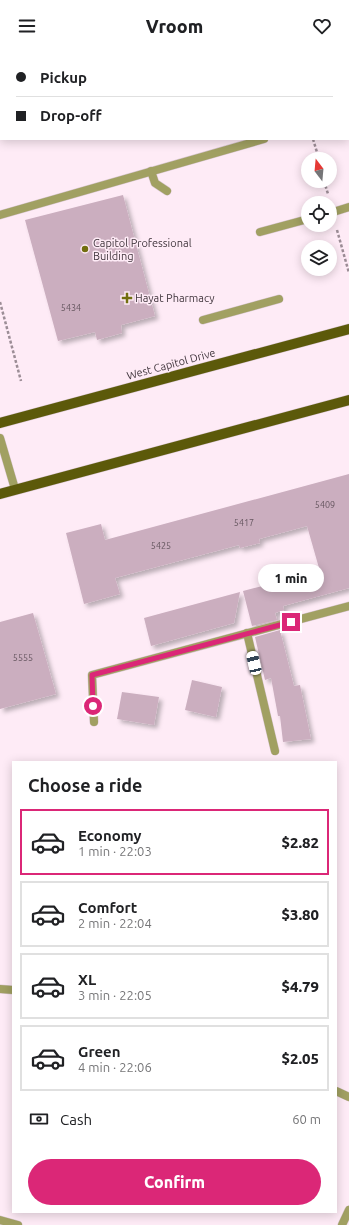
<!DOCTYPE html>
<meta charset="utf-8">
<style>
:root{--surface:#fff;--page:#f6f6f6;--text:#202124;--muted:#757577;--line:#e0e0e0;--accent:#db2777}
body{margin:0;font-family:Ubuntu,sans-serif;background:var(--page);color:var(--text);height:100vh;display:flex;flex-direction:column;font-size:15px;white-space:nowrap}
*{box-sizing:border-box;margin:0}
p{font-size:13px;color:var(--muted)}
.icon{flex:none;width:22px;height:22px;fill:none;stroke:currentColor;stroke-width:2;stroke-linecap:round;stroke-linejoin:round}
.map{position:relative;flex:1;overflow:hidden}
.side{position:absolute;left:12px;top:709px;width:325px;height:452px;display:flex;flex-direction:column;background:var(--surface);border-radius:0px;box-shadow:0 2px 10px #0003}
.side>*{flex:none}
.hud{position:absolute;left:0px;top:0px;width:349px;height:88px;box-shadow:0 2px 10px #0003;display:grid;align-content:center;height:88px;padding:0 16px;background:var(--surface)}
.needle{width:26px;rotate:344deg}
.fabs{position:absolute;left:301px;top:100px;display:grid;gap:8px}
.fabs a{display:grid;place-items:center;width:36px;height:36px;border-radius:50%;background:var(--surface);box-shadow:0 2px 10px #0003;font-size:20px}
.end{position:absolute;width:18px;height:18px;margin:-9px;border:5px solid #db2777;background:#fff;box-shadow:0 0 0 2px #fff}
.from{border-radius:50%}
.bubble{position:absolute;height:28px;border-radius:14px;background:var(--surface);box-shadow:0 2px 10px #0003;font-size:13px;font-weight:800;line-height:28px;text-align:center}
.car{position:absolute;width:12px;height:24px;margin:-12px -6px;border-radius:5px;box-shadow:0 0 3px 1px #0007;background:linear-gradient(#fff 24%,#345 0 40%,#fff 0 76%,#345 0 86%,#fff 0)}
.hud b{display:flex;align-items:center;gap:14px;height:38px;font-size:15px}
.hud b+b{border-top:1px solid var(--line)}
.hud i{width:10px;height:10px;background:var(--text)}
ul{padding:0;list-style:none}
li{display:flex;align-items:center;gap:12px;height:66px;margin:0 8px 6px;padding:0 8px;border:2px solid var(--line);border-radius:0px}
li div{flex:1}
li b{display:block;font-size:15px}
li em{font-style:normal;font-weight:800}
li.current{border-color:var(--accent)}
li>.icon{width:36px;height:36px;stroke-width:1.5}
h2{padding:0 16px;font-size:18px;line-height:48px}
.pay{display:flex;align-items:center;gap:10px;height:44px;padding:0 16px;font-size:15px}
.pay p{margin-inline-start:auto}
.button{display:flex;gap:8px;margin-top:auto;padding:8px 16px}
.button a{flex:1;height:46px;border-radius:24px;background:var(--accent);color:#fff;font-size:16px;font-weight:800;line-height:46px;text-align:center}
header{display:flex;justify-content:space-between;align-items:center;height:52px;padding:0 16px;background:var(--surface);font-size:18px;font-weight:800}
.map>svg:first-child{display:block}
.building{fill:#cbaebf;filter:url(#shadow)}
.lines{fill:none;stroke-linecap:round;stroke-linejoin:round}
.lane-casing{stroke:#d8c7d1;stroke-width:9}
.street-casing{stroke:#d8c7d1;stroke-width:9}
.primary-casing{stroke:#d8c7d1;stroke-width:11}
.path{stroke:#9c8d96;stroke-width:2.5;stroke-dasharray:3 2;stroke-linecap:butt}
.lane{stroke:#a1a062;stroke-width:8}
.street{stroke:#a1a062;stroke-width:8}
.primary{stroke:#5c590a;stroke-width:10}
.route{stroke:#db2777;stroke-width:5}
.poi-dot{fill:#716e0f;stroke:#feebf6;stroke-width:1.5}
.labels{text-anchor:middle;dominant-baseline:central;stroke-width:3;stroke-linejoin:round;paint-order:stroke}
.number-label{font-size:9px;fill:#64555e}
.poi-label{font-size:11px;fill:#42373e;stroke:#feebf6;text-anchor:start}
.street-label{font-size:11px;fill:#42373e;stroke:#feebf6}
</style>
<header><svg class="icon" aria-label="menu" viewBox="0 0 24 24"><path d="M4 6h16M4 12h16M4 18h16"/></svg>Vroom<svg class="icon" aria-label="heart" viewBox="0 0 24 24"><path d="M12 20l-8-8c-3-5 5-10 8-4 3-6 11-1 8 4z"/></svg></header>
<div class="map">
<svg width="349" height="1173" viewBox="0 0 349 1173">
<defs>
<filter id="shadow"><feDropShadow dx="3.5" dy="3.5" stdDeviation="2" flood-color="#0004"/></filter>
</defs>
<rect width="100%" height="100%" fill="#feebf6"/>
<!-- building -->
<g class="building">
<path d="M123 143 155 264 121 273 122 281 97 288 95 280 58 289 25 168Z"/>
<path d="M349 422V536L283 554 284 558 275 561 277 568 252 574 243 539 309 522 308 519 319 516 307 474 259 487 260 491 240 496 239 493 115 526 120 542 84 552 66 481 101 472 105 488Z"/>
<path d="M240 540 234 571 151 594 144 566Z"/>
<path d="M33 561 56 642 0 657V570Z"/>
<path d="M280 578 294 634 300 633 311 687 283 690 280 664H278L271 626 265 628 255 585Z"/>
<path d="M192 628 222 635 216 665 185 658Z"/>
<path d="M122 640 159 645 154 673 117 667Z"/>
</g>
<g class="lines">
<defs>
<g id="lane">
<path d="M151 119 155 131 167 139"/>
<path d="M330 161 349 155"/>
<path d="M0 163 264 87"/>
<path d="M260 180 308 167"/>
<path d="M203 268 279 247"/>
<path d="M247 581 275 699"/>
<path d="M94 670 92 623 349 554"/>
<path d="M0 1168 18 1173"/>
</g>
<g id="street">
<path d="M327 0 328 1"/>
<path d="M348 75 349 79"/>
<path d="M0 386 15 437"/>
<path d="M0 937 13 938"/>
<path d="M336 1039 349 1045"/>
<path d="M342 1173 349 1158"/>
</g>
<g id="primary">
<path d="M0 371 349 277"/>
<path d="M0 442 349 348"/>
</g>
</defs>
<!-- lane casing -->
<use href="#lane" class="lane-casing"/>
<!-- street casing -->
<use href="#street" class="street-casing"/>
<!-- primary casing -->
<use href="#primary" class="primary-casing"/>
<!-- path -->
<g class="path">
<path d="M290 0V1"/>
<path d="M313 87 319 107"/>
<path d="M324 129 328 142"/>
<path d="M337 178 349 221"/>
<path d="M0 250 21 329"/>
</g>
<!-- lane -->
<use href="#lane" class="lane"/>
<!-- street -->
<use href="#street" class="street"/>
<!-- primary -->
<use href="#primary" class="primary"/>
</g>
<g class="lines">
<!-- route -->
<path class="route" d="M93 654 92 623 291 570"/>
</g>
<!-- markers -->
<g class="poi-dot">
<circle cx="85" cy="197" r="4"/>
<path d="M125 240h4v4h4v4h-4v4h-4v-4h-4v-4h4z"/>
</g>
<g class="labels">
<!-- number labels -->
<g class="number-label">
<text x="71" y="256">5434</text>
<text x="325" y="453">5409</text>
<text x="244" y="471">5417</text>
<text x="161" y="494">5425</text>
<text x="23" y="606">5555</text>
</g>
<!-- poi labels -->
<g class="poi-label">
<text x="93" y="191">Capitol Professional<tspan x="93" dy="13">Building</tspan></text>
<text x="135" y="246">Hayat Pharmacy</text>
</g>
<!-- street labels -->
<g class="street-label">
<text transform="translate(171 312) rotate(-15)">West Capitol Drive</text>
</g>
</g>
</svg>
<div class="fabs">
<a><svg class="needle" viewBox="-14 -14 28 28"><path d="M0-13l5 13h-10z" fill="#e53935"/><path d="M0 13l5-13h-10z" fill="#757577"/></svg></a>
<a><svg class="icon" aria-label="locate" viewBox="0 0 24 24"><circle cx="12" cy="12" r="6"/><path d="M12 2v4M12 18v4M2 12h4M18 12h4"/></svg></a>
<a><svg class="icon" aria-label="layers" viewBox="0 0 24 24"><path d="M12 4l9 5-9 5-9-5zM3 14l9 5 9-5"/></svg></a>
</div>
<i class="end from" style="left:93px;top:654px"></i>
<i class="end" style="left:291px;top:570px"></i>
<div class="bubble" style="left:258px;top:512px;width:66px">1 min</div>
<i class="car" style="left:254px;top:611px;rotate:347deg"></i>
<div class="hud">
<b><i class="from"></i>Pickup</b>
<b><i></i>Drop-off</b>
</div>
<section class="side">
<h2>Choose a ride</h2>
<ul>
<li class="current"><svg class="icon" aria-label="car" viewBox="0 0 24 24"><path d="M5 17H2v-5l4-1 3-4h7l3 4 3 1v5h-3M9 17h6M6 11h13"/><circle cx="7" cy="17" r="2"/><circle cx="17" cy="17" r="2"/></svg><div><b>Economy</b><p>1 min · 22:03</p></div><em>$2.82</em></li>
<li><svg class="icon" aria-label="car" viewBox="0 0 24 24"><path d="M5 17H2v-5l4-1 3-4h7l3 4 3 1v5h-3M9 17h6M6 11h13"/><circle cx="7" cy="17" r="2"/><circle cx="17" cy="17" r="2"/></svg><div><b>Comfort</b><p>2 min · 22:04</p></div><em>$3.80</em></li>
<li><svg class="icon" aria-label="car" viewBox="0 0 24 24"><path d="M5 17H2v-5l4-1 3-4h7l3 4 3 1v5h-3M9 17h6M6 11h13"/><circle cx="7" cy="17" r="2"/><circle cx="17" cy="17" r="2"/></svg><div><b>XL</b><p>3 min · 22:05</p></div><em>$4.79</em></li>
<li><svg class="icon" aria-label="car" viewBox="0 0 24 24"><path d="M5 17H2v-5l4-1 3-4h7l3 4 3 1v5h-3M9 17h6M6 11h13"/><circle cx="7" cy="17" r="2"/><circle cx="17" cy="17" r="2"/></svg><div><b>Green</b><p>4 min · 22:06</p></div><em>$2.05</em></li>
</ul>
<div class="pay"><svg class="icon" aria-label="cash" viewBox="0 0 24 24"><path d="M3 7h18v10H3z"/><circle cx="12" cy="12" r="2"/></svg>Cash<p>60 m</p></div>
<div class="button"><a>Confirm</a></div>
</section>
</div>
